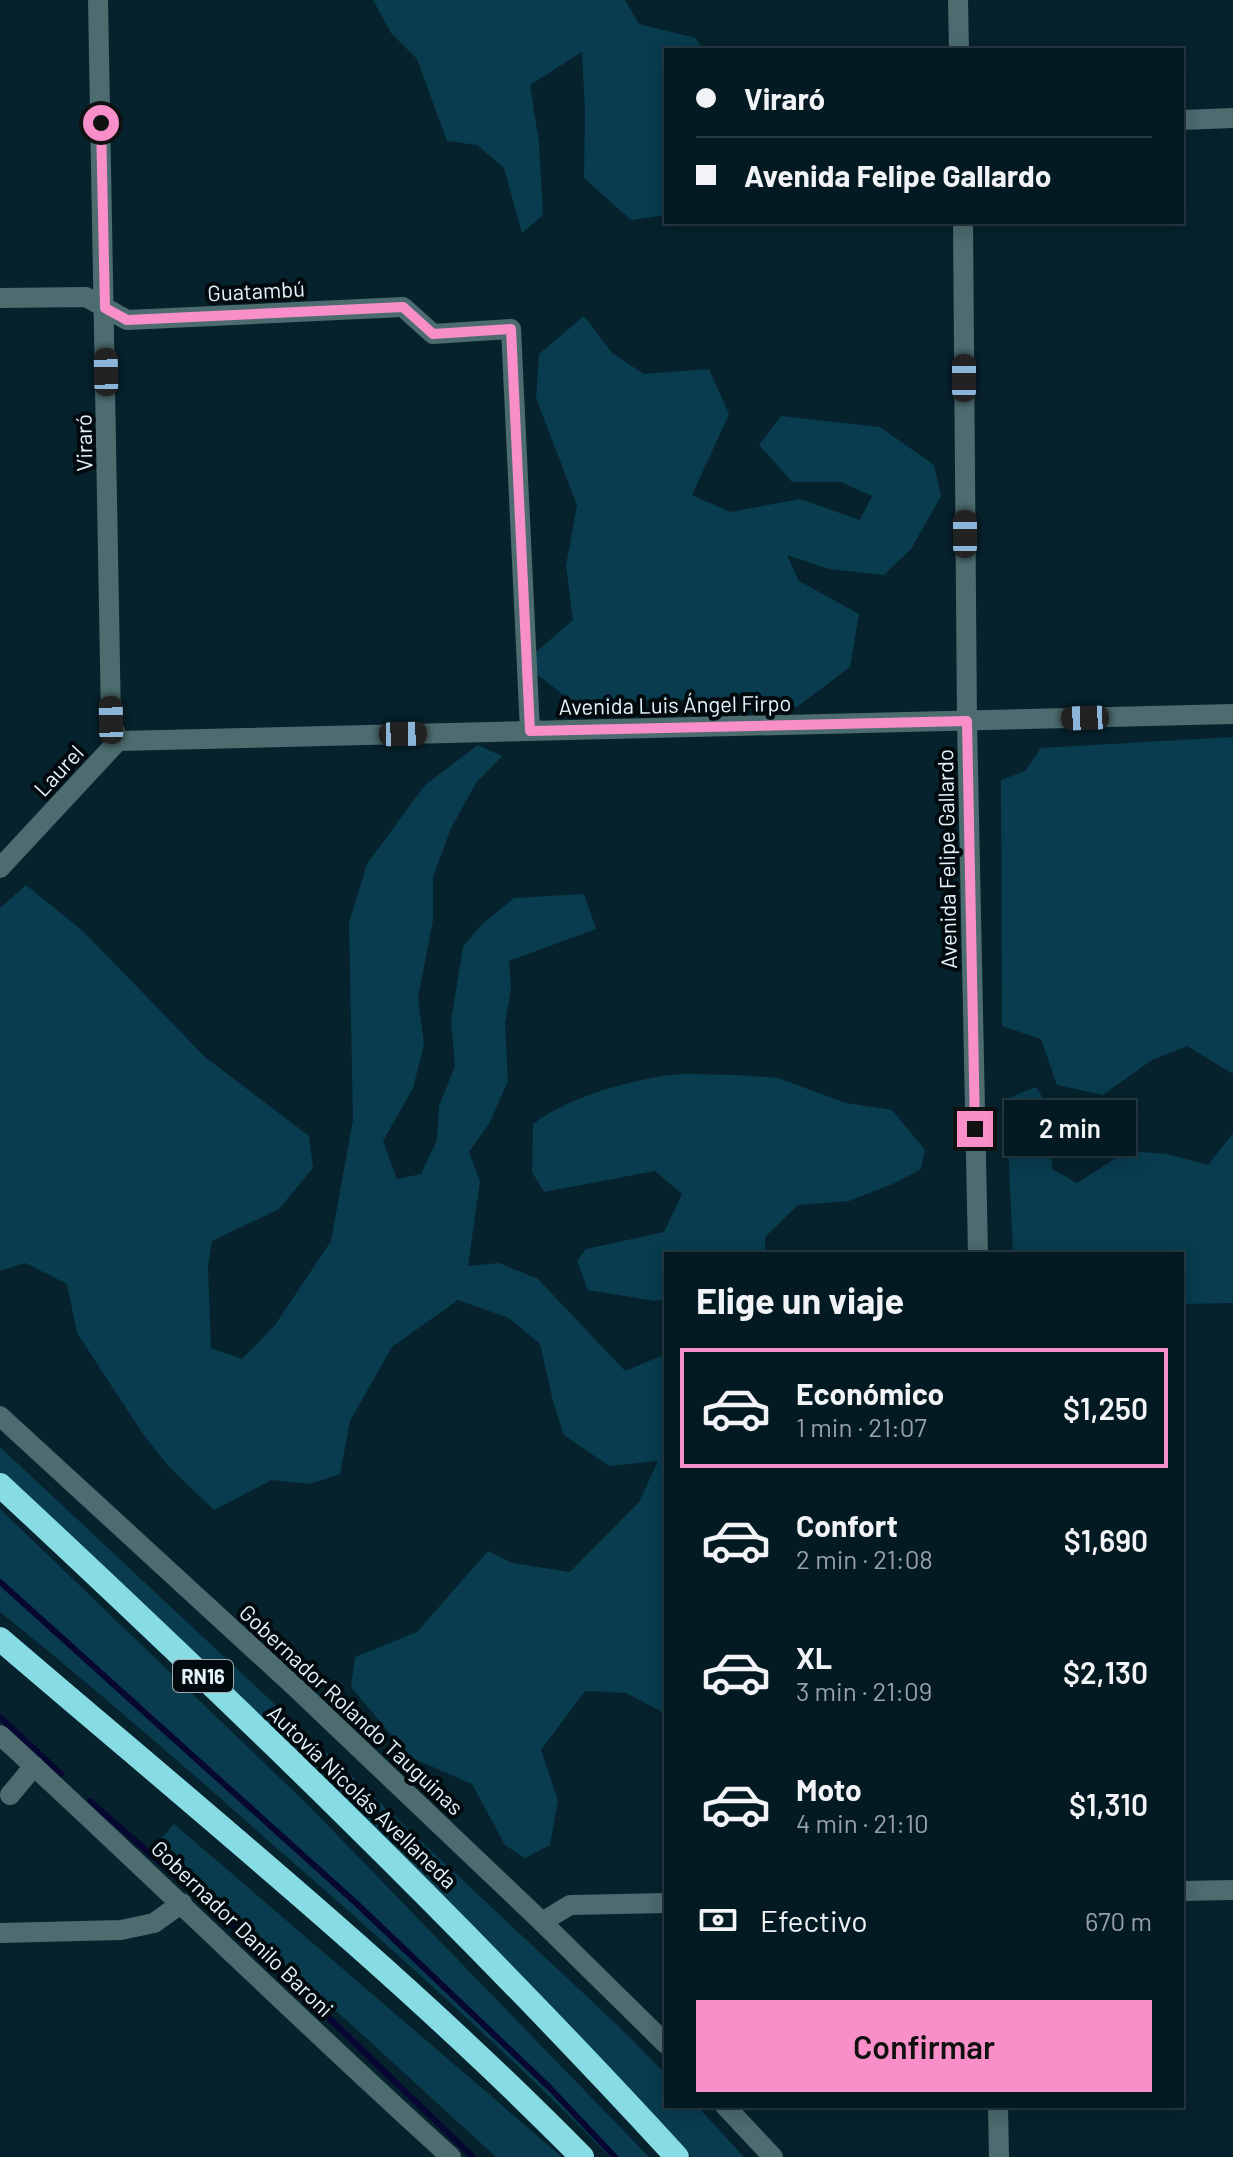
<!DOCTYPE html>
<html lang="es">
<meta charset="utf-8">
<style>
:root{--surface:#041a22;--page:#12272f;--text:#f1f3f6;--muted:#97a1a5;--line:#253840;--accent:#f98fc9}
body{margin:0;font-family:Barlow,sans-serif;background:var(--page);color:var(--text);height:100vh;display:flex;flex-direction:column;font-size:30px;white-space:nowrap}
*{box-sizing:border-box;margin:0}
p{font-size:26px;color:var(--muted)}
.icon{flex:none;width:44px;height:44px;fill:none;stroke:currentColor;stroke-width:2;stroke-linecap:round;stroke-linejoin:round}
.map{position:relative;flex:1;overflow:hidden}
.details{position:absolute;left:664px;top:1252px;width:520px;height:856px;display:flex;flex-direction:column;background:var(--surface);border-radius:0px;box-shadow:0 4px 20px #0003,0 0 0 2px var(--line)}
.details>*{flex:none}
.guide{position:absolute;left:664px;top:48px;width:520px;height:176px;border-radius:0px;box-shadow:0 4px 20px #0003,0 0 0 2px var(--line);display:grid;align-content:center;height:176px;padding:0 32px;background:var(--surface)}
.end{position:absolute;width:36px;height:36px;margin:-18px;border:10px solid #f98fc9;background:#111;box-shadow:0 0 0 4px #111}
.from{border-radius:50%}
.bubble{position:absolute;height:56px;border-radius:0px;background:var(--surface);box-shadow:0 4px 20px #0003,0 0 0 2px var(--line);font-size:26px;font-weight:600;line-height:56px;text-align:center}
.car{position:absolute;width:24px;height:48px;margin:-24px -12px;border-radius:10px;box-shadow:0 0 6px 2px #0007;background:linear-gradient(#222 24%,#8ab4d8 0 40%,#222 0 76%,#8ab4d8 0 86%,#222 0)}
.guide b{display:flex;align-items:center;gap:28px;height:76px;font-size:30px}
.guide b+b{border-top:2px solid var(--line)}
.guide i{width:20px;height:20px;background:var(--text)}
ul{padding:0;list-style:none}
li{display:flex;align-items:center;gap:24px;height:120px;margin:0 16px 12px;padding:0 16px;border:4px solid transparent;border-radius:0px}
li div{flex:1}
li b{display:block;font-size:30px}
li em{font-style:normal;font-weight:600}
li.on{border-color:var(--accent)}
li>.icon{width:72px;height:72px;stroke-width:1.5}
h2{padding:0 32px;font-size:36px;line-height:96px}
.pay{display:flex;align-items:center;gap:20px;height:88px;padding:0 32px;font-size:30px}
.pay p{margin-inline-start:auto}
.button{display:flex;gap:16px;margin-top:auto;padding:16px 32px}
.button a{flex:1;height:92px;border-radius:0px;background:var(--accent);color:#111;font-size:32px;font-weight:600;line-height:92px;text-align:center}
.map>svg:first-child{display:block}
.green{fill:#083c4e}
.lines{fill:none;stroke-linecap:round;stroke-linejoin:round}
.stream{stroke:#080632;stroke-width:6}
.minor{stroke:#4c6c6f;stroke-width:20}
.highway{stroke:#87dce4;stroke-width:24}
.route{stroke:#f98fc9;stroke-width:10}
.labels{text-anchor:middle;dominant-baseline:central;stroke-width:8;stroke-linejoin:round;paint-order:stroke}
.shield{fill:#020a0e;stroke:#a0aeb5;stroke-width:2}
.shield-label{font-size:20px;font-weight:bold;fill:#e4f4fc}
.street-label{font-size:22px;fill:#e4f4fc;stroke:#020a0e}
</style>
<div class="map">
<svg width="1233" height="2157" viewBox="0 0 1233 2157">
<rect width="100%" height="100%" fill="#06222d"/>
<!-- green -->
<g class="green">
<path d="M373 0H625L639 24 696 38 703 50H666V215L631 220 584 178 585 112 582 52 530 85 539 143 543 215 522 233 504 168 477 145 447 141 417 59 391 33Z"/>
<path d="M584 316 612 353 644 374 709 369 729 414 692 495 730 512 800 499 860 520 872 496 841 482H792L759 445 781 416 880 427 934 465 941 496 911 549 884 575 829 569 787 555 799 581 859 614 850 667 797 707 727 705 660 697 587 713 535 673V653L573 620 566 566 577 505 536 398 539 354Z"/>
<path d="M1233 737V1074L1187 1046 1152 1060 1103 1095 1057 1085 1041 1039 1002 1026 1001 780 1025 771 1041 748Z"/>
<path d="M478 745 502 756 476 783 451 828 433 877V920L418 998 424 1045 413 1088 383 1141 397 1179 421 1174 437 1140 439 1106 455 1066 451 1021 463 947 480 926 514 898 584 894 596 929 509 961 511 989 505 1023 508 1081 489 1124 469 1152 480 1181 468 1266 499 1263 538 1279 625 1371 666 1354V1714L626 1693 585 1691 541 1750 558 1800 550 1845 525 1858 505 1845 472 1784 410 1757 351 1687 355 1657 417 1632 488 1551 512 1563 570 1572 639 1502 658 1461 609 1466 564 1435 553 1401 540 1344 509 1318 458 1300 392 1347 350 1421 340 1474 310 1484 272 1480 214 1510 169 1467 143 1434 77 1333 67 1284 25 1263 0 1271V908L26 885 83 931 205 1057 309 1136 313 1168 279 1209 212 1241 208 1266 211 1348 242 1359 275 1325 331 1241 353 1120 349 923 367 864 425 785Z"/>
<path d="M738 1075 778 1078 846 1103 892 1110 925 1150 921 1169 895 1183 849 1201 798 1205 765 1237V1254H666V1299L655 1301 588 1290 577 1261 586 1249 664 1232 682 1194 655 1171 544 1192 532 1172 533 1124C570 1097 618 1084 662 1076 686 1072 713 1075 738 1075Z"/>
<path d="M1036 1087 1050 1109 1052 1169 1077 1183 1127 1151 1167 1154 1208 1165 1233 1133V1303L1182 1304V1254H1013L1006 1099Z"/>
<path d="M0 1447 612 2020 666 2074V2106H697L744 2157H692L433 1885 315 1768 0 1475Z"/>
<path d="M0 1509 309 1806 649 2157H610C505 2050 394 1950 281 1852 189 1770 96 1689 0 1612Z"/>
<path d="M174 1824 209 1854 562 2157H496L354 2027 153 1847Z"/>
</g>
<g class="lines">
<!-- stream -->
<g class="stream">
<path d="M0 1582 356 1903 549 2087 615 2157"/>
<path d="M0 1717 61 1774"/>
<path d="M90 1801 247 1939 473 2157"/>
</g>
<!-- minor -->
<g class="minor">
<path d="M98 0 111 720 118 741"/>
<path d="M958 0 959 50"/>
<path d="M1182 120 1233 118"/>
<path d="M963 222 967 721 978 1254"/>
<path d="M0 298 86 297 127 320 403 307 433 334 511 329 530 731"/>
<path d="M118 741 1233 714"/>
<path d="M0 868 118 741"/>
<path d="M0 1416 294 1686 542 1922 666 2044"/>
<path d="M0 1735C152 1874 298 2019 451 2157"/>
<path d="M10 1795 34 1766"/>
<path d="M1182 1891 1233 1890"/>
<path d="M542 1922 570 1905 666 1903"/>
<path d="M0 1933 121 1930 154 1923 182 1903"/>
<path d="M725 2106 773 2157"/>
<path d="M998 2106 999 2157"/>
</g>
<!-- highway -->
<g class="highway">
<path d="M0 1485C233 1702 462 1923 677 2157"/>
<path d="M0 1639C197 1808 400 1972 582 2157"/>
</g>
</g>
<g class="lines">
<!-- route -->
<path class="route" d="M101 123 105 308 127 320 403 307 433 334 511 329 530 731 967 721 975 1129"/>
</g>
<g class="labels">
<!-- shield labels -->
<rect class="shield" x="173" y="1660" width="60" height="32" rx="6"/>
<g class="shield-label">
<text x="203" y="1676">RN16</text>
</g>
<!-- street labels -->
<g class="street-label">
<text transform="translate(256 290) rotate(-3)">Guatambú</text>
<text transform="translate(83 443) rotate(-91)">Viraró</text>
<text transform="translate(675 704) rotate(-1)">Avenida Luis Ángel Firpo</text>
<text transform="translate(58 770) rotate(-47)">Laurel</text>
<text transform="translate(946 859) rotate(-91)">Avenida Felipe Gallardo</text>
<text transform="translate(352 1709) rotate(43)">Gobernador Rolando Tauguinas</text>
<text transform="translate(363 1796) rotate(44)">Autovía Nicolás Avellaneda</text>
<text transform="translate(243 1928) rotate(44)">Gobernador Danilo Baroni</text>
</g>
</g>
</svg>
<i class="end from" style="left:101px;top:123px"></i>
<i class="end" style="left:975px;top:1129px"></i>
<div class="bubble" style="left:1004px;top:1100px;width:132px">2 min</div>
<i class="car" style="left:106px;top:372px;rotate:359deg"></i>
<i class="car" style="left:964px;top:378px;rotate:0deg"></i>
<i class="car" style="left:965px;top:534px;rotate:0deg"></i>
<i class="car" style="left:1085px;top:718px;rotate:268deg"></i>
<i class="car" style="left:111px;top:720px;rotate:359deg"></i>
<i class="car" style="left:403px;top:734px;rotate:89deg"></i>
<div class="guide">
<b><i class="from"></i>Viraró</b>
<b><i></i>Avenida Felipe Gallardo</b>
</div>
<section class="details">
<h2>Elige un viaje</h2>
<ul>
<li class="on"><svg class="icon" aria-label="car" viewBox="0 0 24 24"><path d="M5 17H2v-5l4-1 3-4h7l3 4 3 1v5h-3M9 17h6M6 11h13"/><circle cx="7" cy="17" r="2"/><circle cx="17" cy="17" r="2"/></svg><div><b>Económico</b><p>1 min · 21:07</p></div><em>$1,250</em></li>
<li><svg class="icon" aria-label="car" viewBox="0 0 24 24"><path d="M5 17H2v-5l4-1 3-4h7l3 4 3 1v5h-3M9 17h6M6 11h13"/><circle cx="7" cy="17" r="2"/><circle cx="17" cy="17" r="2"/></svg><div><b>Confort</b><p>2 min · 21:08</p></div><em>$1,690</em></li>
<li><svg class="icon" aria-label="car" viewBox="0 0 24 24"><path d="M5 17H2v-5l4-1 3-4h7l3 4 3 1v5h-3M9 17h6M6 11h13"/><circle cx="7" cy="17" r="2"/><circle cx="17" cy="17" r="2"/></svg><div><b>XL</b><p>3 min · 21:09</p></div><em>$2,130</em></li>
<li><svg class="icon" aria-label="car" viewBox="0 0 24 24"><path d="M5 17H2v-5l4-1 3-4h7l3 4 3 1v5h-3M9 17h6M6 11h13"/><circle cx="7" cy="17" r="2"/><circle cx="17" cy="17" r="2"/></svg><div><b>Moto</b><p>4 min · 21:10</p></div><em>$1,310</em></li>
</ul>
<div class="pay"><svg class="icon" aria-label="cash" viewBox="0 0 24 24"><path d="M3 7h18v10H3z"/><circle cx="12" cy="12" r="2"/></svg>Efectivo<p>670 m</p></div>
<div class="button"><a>Confirmar</a></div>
</section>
</div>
